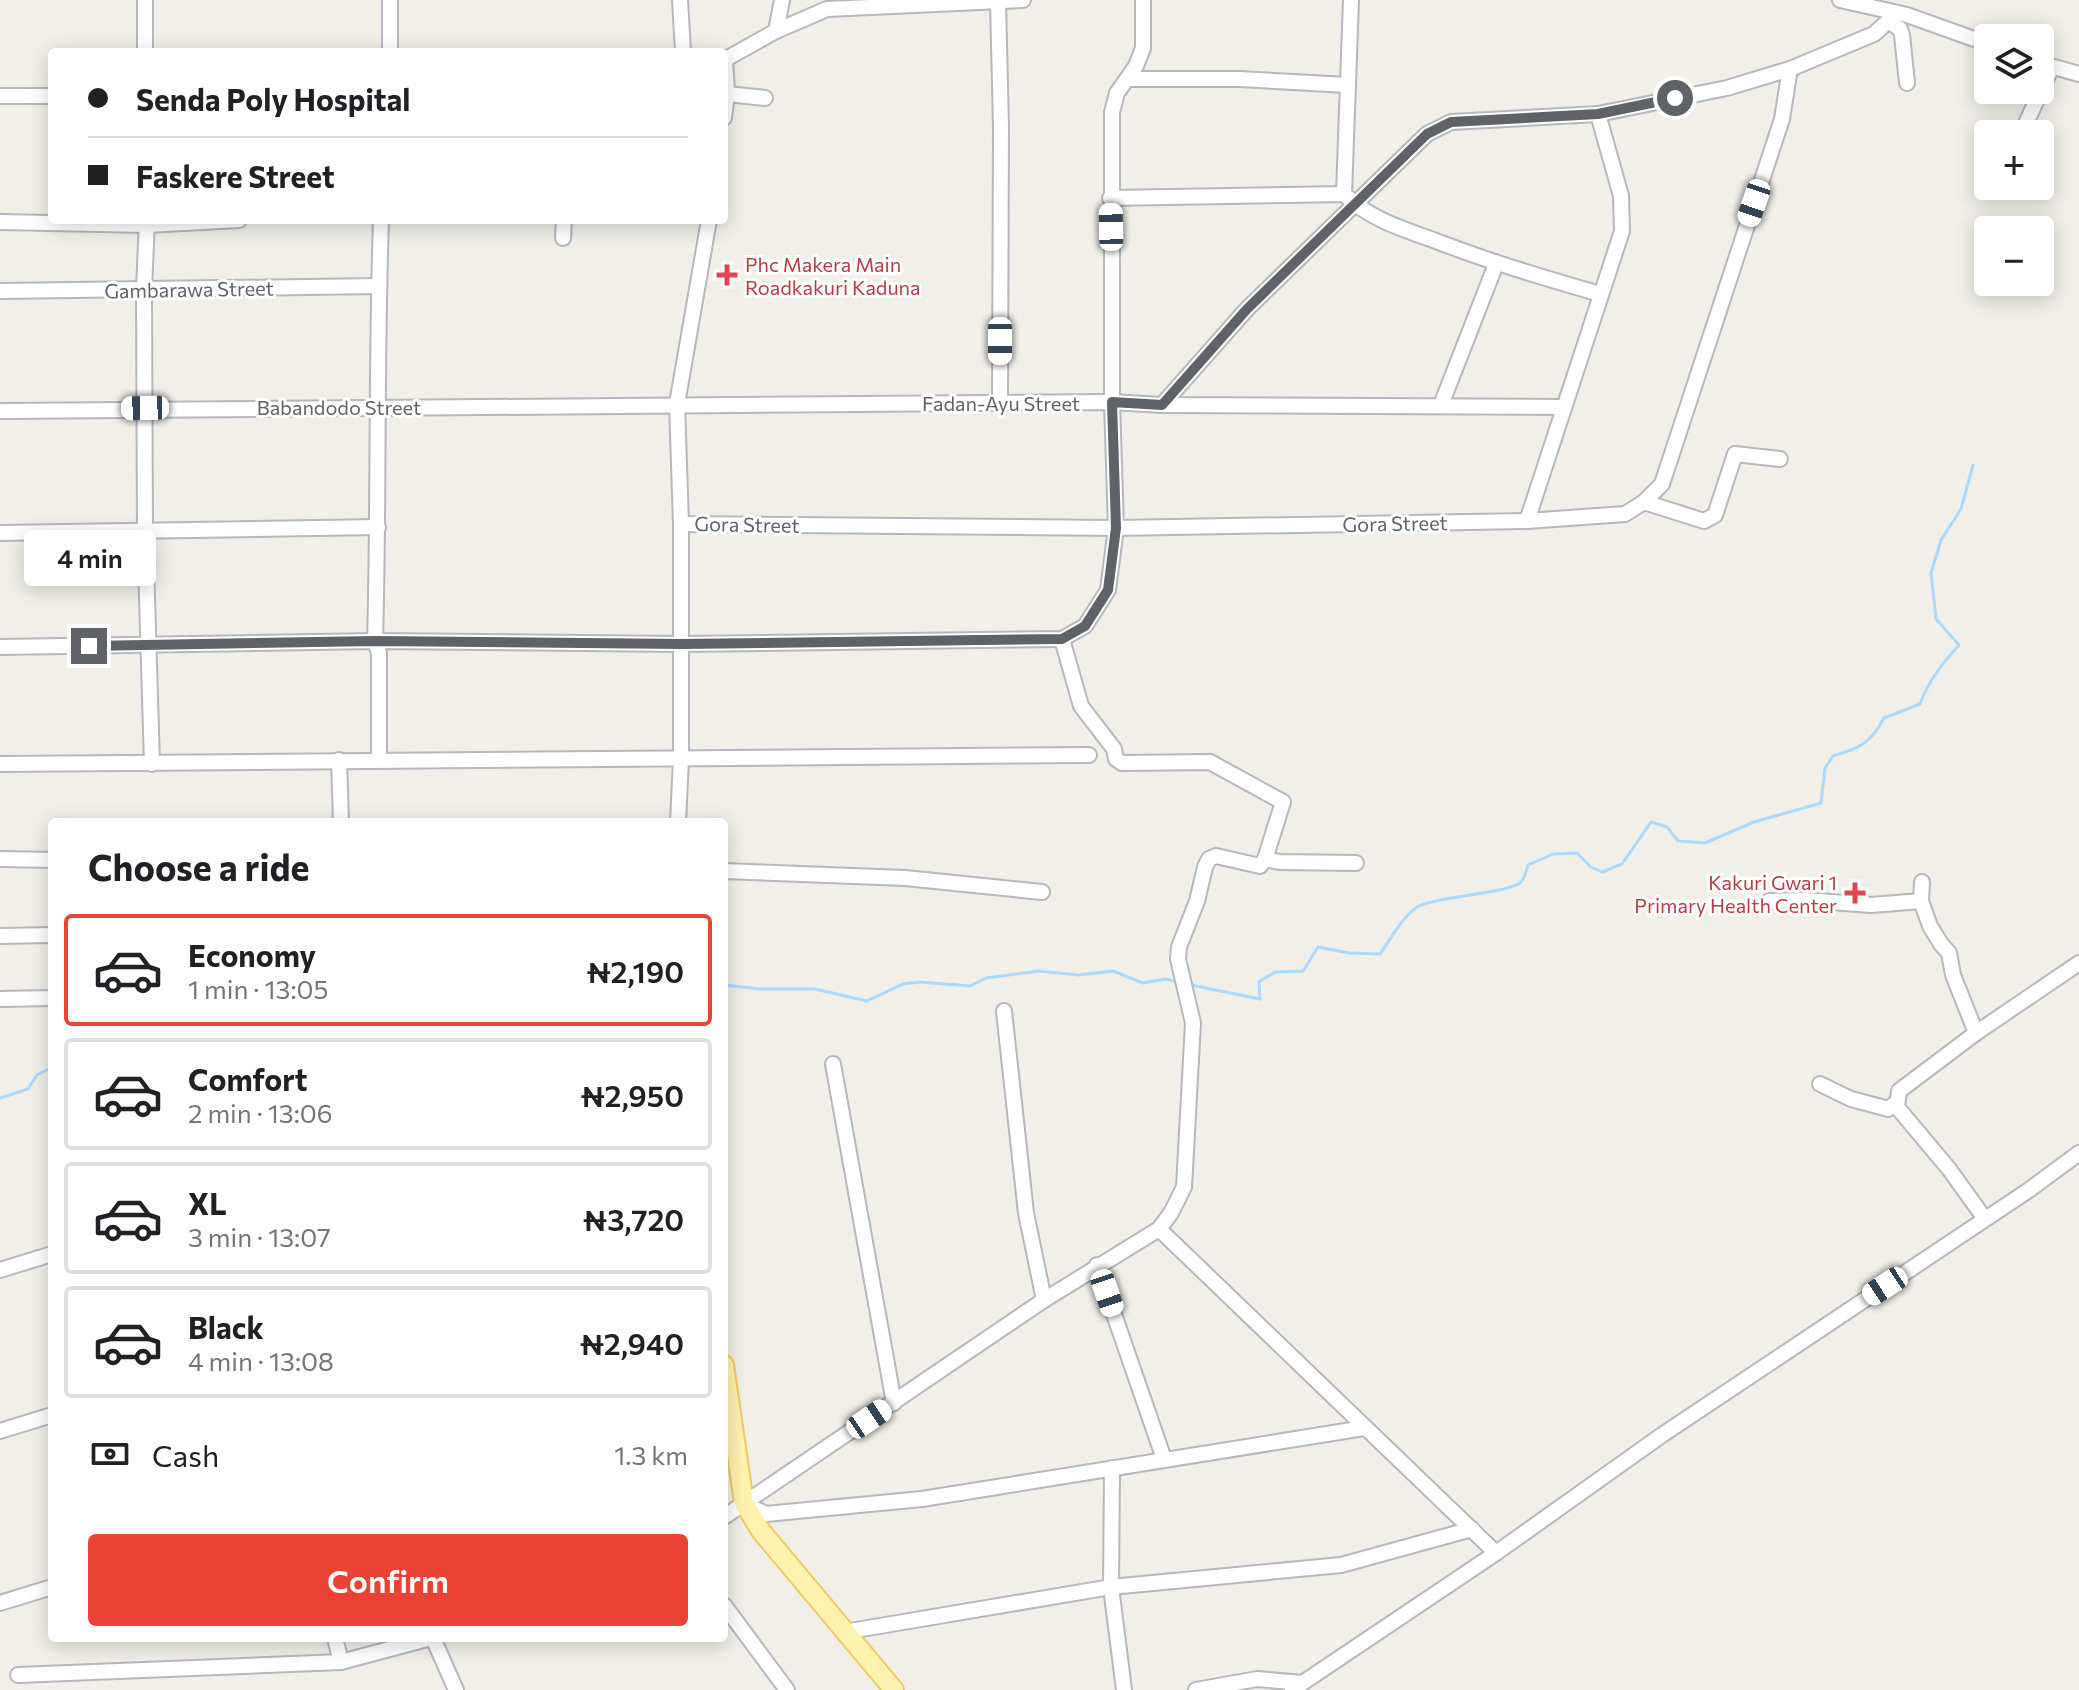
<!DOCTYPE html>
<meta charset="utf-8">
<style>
:root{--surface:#fff;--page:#f6f6f6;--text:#202124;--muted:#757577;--line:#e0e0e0;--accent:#ea4335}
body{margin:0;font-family:Commissioner,sans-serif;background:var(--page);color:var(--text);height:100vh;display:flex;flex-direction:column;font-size:30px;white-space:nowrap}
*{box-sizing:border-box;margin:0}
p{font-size:26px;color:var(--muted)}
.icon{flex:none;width:44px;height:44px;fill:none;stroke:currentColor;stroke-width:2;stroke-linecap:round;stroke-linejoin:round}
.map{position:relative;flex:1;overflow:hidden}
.sheet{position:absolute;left:48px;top:818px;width:680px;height:824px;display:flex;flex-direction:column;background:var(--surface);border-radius:8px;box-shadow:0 4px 20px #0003}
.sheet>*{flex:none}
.top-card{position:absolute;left:48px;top:48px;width:680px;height:176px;border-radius:8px;box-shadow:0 4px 20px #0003;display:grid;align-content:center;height:176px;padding:0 40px;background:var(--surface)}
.controls{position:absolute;left:1974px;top:24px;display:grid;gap:16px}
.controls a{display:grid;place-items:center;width:80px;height:80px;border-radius:8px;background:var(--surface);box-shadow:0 4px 20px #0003;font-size:40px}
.end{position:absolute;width:36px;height:36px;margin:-18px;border:10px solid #5f6368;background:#fff;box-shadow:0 0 0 4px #fff}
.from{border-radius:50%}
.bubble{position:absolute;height:56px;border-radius:8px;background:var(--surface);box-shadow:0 4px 20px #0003;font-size:26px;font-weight:600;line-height:56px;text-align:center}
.car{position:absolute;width:24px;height:48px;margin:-24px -12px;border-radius:10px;box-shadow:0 0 6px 2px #0007;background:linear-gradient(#fff 24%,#345 0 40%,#fff 0 76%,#345 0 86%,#fff 0)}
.top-card b{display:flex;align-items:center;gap:28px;height:76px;font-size:30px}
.top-card b+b{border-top:2px solid var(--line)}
.top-card i{width:20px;height:20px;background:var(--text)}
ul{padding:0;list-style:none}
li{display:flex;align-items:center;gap:24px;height:112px;margin:0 16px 12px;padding:0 24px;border:4px solid var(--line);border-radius:8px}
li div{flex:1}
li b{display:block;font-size:30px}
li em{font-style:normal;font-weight:600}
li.selected{border-color:var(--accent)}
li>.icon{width:72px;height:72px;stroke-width:1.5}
h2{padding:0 40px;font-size:36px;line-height:96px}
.pay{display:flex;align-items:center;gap:20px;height:88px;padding:0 40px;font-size:30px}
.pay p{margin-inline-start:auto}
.primary-button{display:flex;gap:16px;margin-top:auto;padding:16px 40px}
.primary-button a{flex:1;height:92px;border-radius:8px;background:var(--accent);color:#fff;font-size:32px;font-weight:600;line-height:92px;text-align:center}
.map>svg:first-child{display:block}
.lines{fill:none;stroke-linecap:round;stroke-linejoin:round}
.stream{stroke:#aadaff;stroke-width:3}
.minor-casing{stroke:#b5b8bc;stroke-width:18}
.major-casing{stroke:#f2c960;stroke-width:22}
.minor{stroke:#fff;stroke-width:14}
.major{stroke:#fff2af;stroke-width:18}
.route{stroke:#5f6368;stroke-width:10}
.health-dot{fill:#e0444e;stroke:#fff;stroke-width:3}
.labels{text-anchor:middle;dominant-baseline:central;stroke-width:6;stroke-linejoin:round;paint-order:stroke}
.health-label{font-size:20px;fill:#be3a42;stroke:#fff;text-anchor:start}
.street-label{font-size:20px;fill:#5f6368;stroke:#fff}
</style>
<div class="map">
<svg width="2079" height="1690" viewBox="0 0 2079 1690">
<rect width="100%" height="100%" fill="#f1efe8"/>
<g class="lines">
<!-- stream -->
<g class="stream">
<path d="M724 985 760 989H815L867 1001 903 984 920 982 970 986 986 978 1038 971 1079 975 1113 971 1143 983 1165 979 1179 982"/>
<path d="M1191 985 1260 999 1259 982 1275 972 1303 971 1318 947 1350 953 1380 954C1391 939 1403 915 1419 906 1439 896 1511 893 1521 882 1525 878 1526 871 1528 865L1553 854 1577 853 1591 867 1602 872 1622 864 1651 822 1667 827 1678 841 1705 843 1754 822 1821 803 1825 768 1833 756C1860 748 1871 743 1884 718L1920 704C1929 680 1942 664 1959 645L1936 619 1931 573 1941 540 1961 509 1973 465"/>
<path d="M0 1098 28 1089 37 1075 52 1067"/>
</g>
<defs>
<g id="minor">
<path d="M680 0 683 52"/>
<path d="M1840 0 1907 15 1988 44"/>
<path d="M998 1 1001 127 1000 403"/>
<path d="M1890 22 1900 29 1902 35 1907 83"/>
<path d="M776 31 782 0"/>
<path d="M145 52V0"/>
<path d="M390 52V0"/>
<path d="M724 60 776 31 827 9 1023 0"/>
<path d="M2040 63 2079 74"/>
<path d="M1128 79H1239L1348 85"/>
<path d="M727 94 765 98"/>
<path d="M0 96H52"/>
<path d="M724 118 727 94 725 59"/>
<path d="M2021 134 2052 67"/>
<path d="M1344 194 1351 0"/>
<path d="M1110 198 1344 194C1369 219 1403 229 1436 241 1490 262 1545 278 1600 294"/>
<path d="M147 220 144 290 145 531 152 764"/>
<path d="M0 222 147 225 239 220"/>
<path d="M563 238 564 220"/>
<path d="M0 291 379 286"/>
<path d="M1162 405 1247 309 1427 134 1451 122 1598 114 1727 88 1790 69 1874 34 1897 13"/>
<path d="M1441 405 1496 264"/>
<path d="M0 411 1112 402 1162 405 1564 407"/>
<path d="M1644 502 1704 521 1715 515 1735 454 1780 459"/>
<path d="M1527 521 1622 231 1621 196 1598 114"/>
<path d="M681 524 1116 528 1527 521 1625 514 1644 502 1662 484 1782 119 1790 69"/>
<path d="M0 533 378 527"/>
<path d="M1062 639 1081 706 1114 749 1116 759 1122 763 1210 762 1283 802 1265 859"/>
<path d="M0 647 375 641 681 644 1062 639 1085 626 1108 590 1116 528 1112 402V112L1117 93 1136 66 1143 48V0"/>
<path d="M339 760 341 822"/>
<path d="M379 760V653L375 641C379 501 376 361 381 220"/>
<path d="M0 764 1089 755"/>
<path d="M678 822 681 759V524L677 404 709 220"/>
<path d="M0 859 52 860"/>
<path d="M724 871 905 878 1042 892"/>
<path d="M1922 882 1921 901 1930 926 1941 944 1949 953 1953 975 1976 1033"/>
<path d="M1769 901 1805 900 1871 905 1921 901"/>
<path d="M0 936 52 935"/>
<path d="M0 999 52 998"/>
<path d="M1004 1011 1026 1213 1044 1300"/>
<path d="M833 1064 894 1403"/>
<path d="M1820 1084 1851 1099 1885 1108 1888 1109 1897 1102"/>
<path d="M1985 1219 1949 1169 1897 1107 1899 1091 1976 1033 2079 963"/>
<path d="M1159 1229 1496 1553"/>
<path d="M1097 1265 1164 1459"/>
<path d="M0 1270 52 1254"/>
<path d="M0 1431 52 1415"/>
<path d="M1112 1468 1111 1587 1124 1690"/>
<path d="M745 1504 766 1514 922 1499 1364 1428"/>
<path d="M724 1517 1044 1300 1159 1229 1171 1213 1184 1187 1193 1023 1178 959 1179 947 1197 901 1205 867 1209 859 1216 856 1260 866 1265 859 1280 862 1356 863"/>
<path d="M0 1603 52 1587"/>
<path d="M724 1605 787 1690"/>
<path d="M844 1632 1111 1587 1341 1565 1472 1529"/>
<path d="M335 1638 341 1662"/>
<path d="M433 1638 456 1690"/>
<path d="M18 1675 341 1662 431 1638"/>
<path d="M1196 1690 1257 1679 1302 1683"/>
<path d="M1292 1690 1496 1553 1662 1435 2029 1190 2079 1153"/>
</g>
<path id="major" d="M724 1365 744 1503 761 1531 894 1690"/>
</defs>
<!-- minor casing -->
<use href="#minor" class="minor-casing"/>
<!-- major casing -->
<use href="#major" class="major-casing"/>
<!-- minor -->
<use href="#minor" class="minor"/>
<!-- major -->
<use href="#major" class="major"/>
</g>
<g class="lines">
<!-- route -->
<path class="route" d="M89 646 375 641 681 644 1062 639 1085 626 1108 590 1116 528 1112 402 1162 405 1247 309 1427 134 1451 122 1598 114 1675 98"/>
</g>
<!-- markers -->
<g class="health-dot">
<path d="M723 263h8v8h8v8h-8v8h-8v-8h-8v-8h8z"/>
<path d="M1851 881h8v8h8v8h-8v8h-8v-8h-8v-8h8z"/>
</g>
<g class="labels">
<!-- health labels -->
<g class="health-label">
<text x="745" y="264">Phc Makera Main<tspan x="745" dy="23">Roadkakuri Kaduna</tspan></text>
<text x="1837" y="882" text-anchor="end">Kakuri Gwari 1<tspan x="1837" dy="23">Primary Health Center</tspan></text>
</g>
<!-- street labels -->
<g class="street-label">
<text transform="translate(189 289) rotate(-1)">Gambarawa Street</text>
<text x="1001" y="403">Fadan-Ayu Street</text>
<text x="339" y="407">Babandodo Street</text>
<text transform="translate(1395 523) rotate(-1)">Gora Street</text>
<text transform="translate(747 524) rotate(1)">Gora Street</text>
</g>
</g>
</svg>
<div class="controls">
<a><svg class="icon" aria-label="layers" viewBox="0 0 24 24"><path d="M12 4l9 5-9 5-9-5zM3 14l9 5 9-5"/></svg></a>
<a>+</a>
<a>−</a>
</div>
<i class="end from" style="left:1675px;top:98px"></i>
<i class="end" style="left:89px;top:646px"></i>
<div class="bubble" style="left:24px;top:530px;width:132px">4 min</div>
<i class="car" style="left:1754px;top:203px;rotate:199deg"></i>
<i class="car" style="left:1111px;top:227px;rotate:359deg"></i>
<i class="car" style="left:1000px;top:341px;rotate:180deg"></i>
<i class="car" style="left:145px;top:408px;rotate:269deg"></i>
<i class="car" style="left:1885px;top:1286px;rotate:237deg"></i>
<i class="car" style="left:1107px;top:1293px;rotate:161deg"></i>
<i class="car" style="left:869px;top:1419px;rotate:56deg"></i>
<div class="top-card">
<b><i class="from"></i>Senda Poly Hospital</b>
<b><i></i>Faskere Street</b>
</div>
<section class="sheet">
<h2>Choose a ride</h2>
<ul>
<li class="selected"><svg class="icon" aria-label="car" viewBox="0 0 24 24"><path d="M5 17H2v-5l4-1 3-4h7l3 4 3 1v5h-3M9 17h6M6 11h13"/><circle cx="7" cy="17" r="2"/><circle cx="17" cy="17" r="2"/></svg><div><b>Economy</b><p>1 min · 13:05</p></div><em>₦2,190</em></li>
<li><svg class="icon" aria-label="car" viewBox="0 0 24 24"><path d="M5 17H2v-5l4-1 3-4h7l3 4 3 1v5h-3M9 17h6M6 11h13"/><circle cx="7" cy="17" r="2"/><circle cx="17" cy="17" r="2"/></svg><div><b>Comfort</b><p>2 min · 13:06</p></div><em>₦2,950</em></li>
<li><svg class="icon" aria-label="car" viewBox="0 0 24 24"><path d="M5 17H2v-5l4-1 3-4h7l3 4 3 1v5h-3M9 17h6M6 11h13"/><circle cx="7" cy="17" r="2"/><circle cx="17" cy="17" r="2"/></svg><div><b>XL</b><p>3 min · 13:07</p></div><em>₦3,720</em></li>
<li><svg class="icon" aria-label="car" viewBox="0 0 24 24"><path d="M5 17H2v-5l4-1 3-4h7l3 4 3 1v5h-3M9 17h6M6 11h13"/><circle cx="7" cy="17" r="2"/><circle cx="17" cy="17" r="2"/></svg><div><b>Black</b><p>4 min · 13:08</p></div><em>₦2,940</em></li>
</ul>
<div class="pay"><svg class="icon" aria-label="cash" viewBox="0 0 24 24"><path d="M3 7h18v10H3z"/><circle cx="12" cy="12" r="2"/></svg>Cash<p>1.3 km</p></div>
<div class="primary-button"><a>Confirm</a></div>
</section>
</div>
